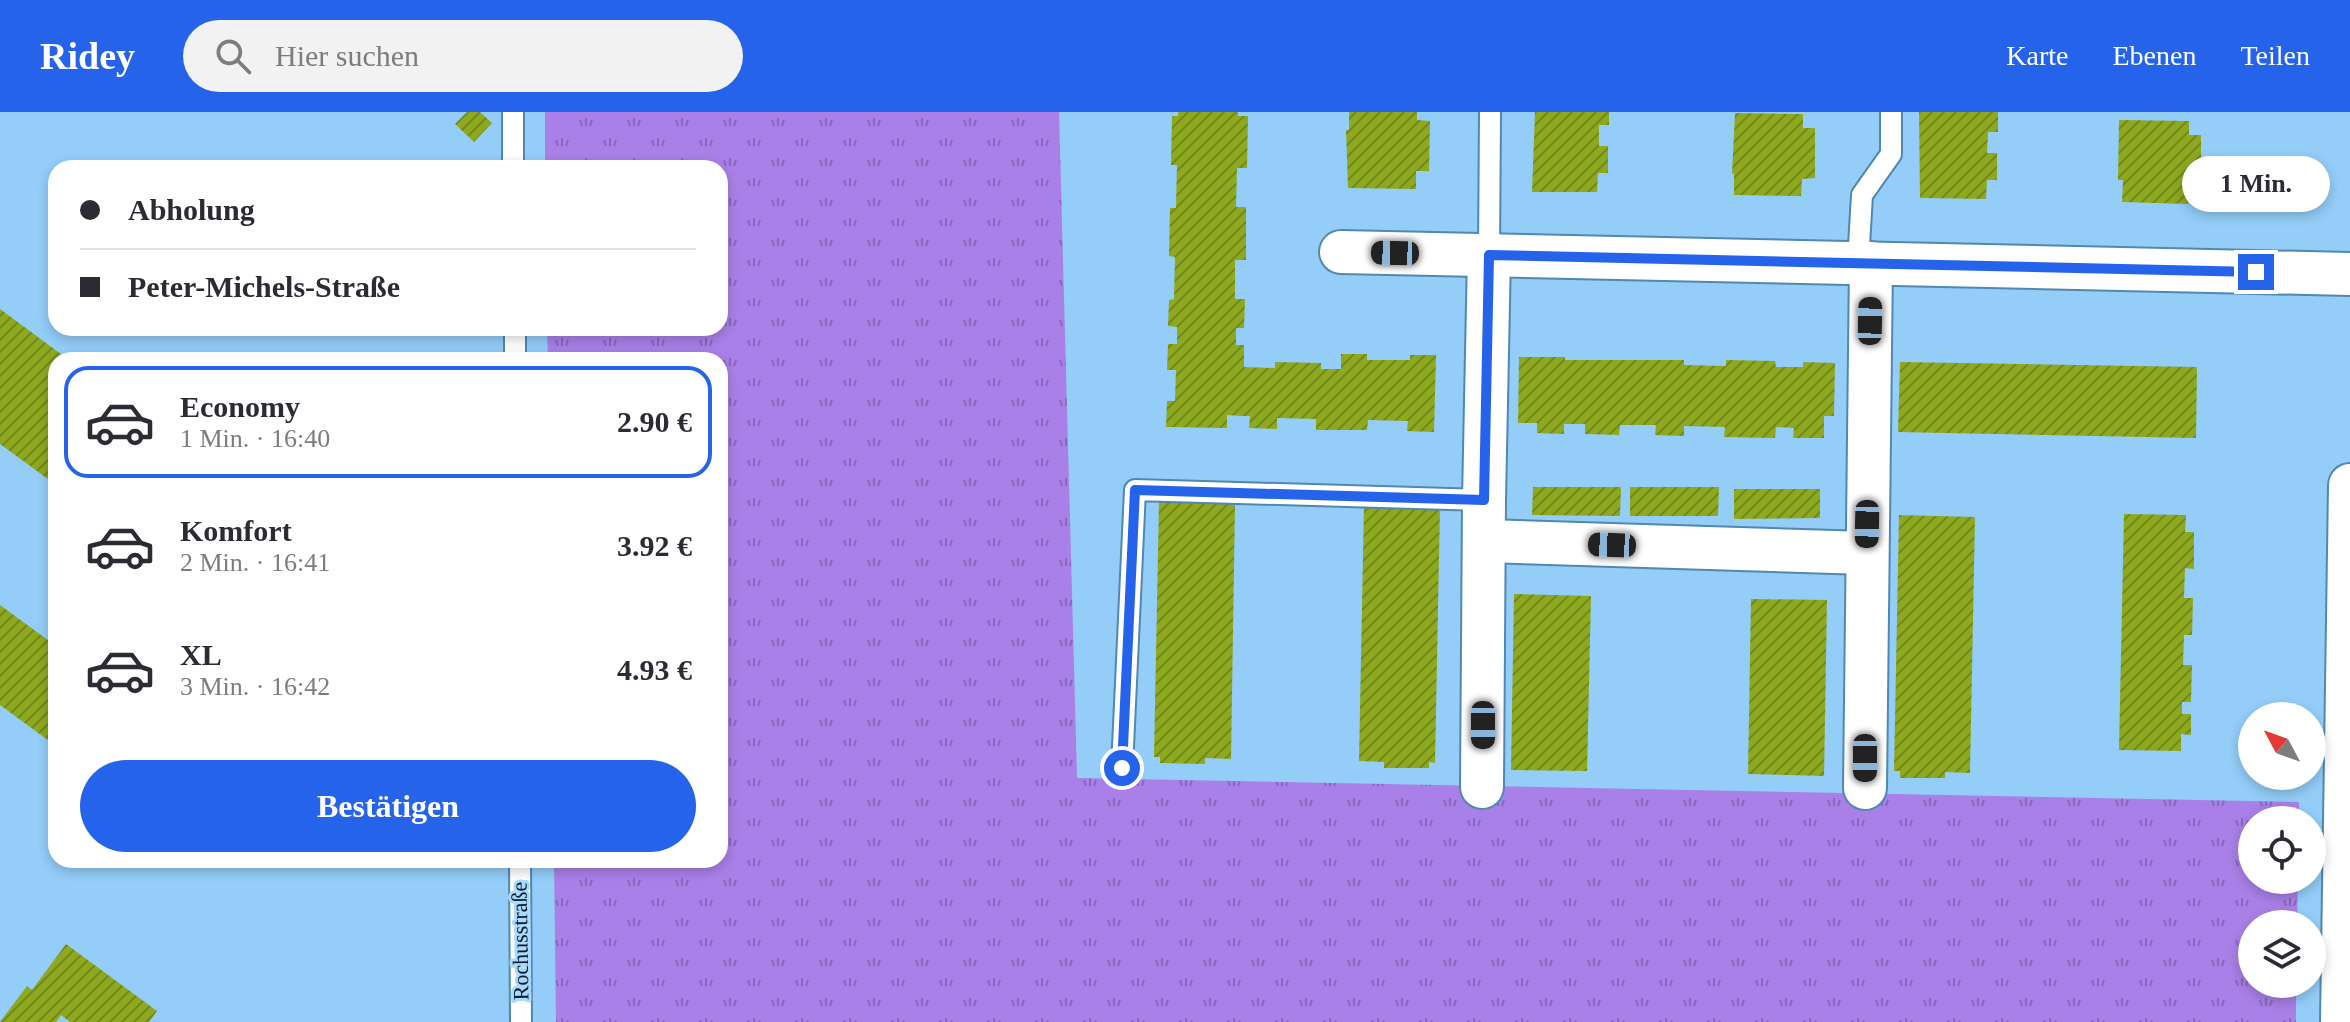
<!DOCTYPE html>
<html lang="de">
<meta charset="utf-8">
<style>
:root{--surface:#fff;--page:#f2f2f3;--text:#2b2b33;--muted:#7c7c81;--line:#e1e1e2;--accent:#2563eb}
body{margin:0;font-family:"Times New Roman",serif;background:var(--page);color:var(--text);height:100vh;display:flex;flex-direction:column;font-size:30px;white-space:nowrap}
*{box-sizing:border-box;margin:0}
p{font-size:26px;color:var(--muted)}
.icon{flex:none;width:44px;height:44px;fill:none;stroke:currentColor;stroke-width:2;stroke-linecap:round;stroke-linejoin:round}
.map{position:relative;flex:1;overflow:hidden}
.details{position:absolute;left:48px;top:240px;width:680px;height:516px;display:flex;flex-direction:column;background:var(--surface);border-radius:24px;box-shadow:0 4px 12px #0003}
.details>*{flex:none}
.top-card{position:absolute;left:48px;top:48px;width:680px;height:176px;border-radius:24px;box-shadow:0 4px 12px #0003;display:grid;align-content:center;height:176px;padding:0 32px;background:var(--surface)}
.needle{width:52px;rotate:311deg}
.buttons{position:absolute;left:2238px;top:590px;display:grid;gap:16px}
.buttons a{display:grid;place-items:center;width:88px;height:88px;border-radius:50%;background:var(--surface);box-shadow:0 4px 12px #0003;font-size:40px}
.end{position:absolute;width:36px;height:36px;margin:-18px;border:10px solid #2563eb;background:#fff;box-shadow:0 0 0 4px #fff}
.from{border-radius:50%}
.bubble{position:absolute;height:56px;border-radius:28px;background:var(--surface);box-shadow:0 4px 12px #0003;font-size:26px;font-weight:700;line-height:56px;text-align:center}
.car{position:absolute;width:24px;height:48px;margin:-24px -12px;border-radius:10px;box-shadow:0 0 6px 2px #0007;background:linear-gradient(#222 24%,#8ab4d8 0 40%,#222 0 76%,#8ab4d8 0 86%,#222 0)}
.top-card b{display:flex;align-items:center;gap:28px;height:76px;font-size:30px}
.top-card b+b{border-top:2px solid var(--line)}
.top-card i{width:20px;height:20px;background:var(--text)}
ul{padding:14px 0 0;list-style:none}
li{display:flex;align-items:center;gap:24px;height:112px;margin:0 16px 12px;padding:0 16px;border:4px solid transparent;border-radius:24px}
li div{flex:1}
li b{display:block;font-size:30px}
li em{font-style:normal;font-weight:700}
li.current{border-color:var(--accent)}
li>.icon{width:72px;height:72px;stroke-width:1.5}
.cta{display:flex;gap:16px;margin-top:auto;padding:16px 32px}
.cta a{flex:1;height:92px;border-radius:48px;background:var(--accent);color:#fff;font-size:32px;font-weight:700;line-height:92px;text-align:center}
header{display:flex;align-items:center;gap:48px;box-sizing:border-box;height:112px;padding:0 40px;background:var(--accent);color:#fff}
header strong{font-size:38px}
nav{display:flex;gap:44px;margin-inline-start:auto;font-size:28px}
.search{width:560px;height:72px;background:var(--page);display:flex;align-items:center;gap:20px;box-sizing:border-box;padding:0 28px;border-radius:44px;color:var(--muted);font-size:30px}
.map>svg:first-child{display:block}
.grass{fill:url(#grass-tufts)}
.building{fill:url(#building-hatch)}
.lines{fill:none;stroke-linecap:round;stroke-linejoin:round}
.service-casing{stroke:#5088b0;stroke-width:24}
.minor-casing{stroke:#5088b0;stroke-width:46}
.service{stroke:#fff;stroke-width:20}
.minor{stroke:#fff;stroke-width:42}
.route{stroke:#2563eb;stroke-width:10}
.labels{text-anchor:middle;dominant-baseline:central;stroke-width:6;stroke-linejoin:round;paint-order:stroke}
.street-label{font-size:22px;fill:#061e2d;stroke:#aad9fb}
</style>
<header>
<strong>Ridey</strong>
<div class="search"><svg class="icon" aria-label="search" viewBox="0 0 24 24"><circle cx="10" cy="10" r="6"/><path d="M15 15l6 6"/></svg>Hier suchen</div>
<nav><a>Karte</a><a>Ebenen</a><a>Teilen</a></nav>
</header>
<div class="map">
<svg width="2350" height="910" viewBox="0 0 2350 910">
<defs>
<pattern id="grass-tufts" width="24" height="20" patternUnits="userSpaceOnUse" patternTransform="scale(2)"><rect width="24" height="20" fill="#a980e7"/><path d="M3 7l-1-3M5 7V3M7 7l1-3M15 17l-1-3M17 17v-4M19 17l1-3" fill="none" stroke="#8868bc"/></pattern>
<pattern id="building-hatch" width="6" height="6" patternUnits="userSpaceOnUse" patternTransform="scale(2)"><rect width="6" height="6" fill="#8ea91d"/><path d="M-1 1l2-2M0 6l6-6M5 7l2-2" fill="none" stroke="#72891a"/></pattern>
</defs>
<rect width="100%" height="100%" fill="#93cdf8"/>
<!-- grass -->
<path class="grass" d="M545 0H1059L1077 666 2299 690V708H2252V768H2298L2297 812H2252V872H2296V910H556L554 748H720V248H548L547 216H720V56H545Z"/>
<!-- building -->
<g class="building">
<path d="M467 0H480L492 11 474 30 455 12Z"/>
<path d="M1178 0H1238V4H1248L1247 56H1237L1236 95H1246V148H1235V187H1245L1244 216H1236V233H1244V255L1275 256V250L1321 251V257H1341V242H1367V248H1410V243H1436L1434 320 1407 319 1408 309 1368 308 1367 318H1316V307L1277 306V317L1249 316 1250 304H1242L1227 303V316L1166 315 1167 289H1175L1176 258H1167L1168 232H1177V215L1168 214 1169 188 1174 187 1175 145 1169 144 1170 96H1176L1177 53H1171L1172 4H1178Z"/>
<path d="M1349 0H1417V8L1430 9 1429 59H1416V77L1348 76 1346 18H1349Z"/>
<path d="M1535 0H1609V13H1599V34H1608V61H1598L1597 80H1532Z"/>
<path d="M1919 0H1998V20H1988L1987 41H1997V68H1987L1986 87 1920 86Z"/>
<path d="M1735 1 1803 2V16H1815V66L1802 67 1801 84 1734 83V61L1732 62Z"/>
<path d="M2119 8 2189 9V23H2201V74L2188 73V92L2122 90 2123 68H2118Z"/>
<path d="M0 197 69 248H56V373L0 332Z"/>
<path d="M1519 245H1565V248H1684V253L1726 254V248L1775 249 1776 255H1803V250L1835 251 1834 304H1824V326H1793L1794 316 1776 315 1775 326 1724 325 1725 315 1684 314V324L1655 323 1656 313H1620L1619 323 1585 322V312H1564V322L1537 321V311H1518Z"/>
<path d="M1900 250 2197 255 2196 326 1898 320Z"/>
<path d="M1533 375H1621L1620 404 1532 403Z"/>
<path d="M1630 375H1719L1718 404H1630Z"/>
<path d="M1734 377H1820V406L1734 407Z"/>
<path d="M1159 389 1235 391 1231 647 1205 646V652L1160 651V645H1154Z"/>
<path d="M1364 393 1440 394 1435 651 1429 650V656H1384V650L1359 649Z"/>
<path d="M2124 402 2186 403 2185 420H2194V457L2185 456 2184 486H2193L2192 523H2184L2183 553H2192L2191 590H2182V602H2191V623L2181 622V639L2119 638Z"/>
<path d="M1899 403 1975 405 1970 661 1945 660V666H1900V659H1894Z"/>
<path d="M1514 482 1591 484 1587 659 1511 658Z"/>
<path d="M1751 487 1827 488 1824 664 1748 662Z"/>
<path d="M0 493 56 534V634L0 593Z"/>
<path d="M66 832 157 899 149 910H70L61 903 56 910H0L27 874 32 878Z"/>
</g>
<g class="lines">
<defs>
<g id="service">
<path d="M513 0V56"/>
<path d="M1489 143 1490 0"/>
<path d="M1858 151 1862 83 1891 42V0"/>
<path d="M515 216V248"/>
<path d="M1122 656 1135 378 1484 388"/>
<path d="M520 748 521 910"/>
</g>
<g id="minor">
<path d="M1341 140 2350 162"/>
<path d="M1484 429 1866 441"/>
<path d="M1482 675 1484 388 1489 143"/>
<path d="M1865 676 1871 151"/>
<path d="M2342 910 2350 373"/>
</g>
</defs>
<!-- service casing -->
<use href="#service" class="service-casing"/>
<!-- minor casing -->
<use href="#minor" class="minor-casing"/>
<!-- service -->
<use href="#service" class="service"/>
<!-- minor -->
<use href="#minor" class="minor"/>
</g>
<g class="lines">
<!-- route -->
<path class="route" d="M1122 656 1135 378 1484 388 1489 143 2256 160"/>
</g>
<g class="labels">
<!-- street labels -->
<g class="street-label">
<text transform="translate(520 829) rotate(-91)">Rochusstraße</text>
</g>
</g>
</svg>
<div class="buttons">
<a><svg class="needle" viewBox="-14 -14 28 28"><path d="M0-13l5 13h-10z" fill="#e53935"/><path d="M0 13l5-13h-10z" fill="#7c7c81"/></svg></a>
<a><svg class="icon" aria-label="locate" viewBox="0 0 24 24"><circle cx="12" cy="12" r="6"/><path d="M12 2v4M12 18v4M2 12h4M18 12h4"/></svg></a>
<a><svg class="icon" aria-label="layers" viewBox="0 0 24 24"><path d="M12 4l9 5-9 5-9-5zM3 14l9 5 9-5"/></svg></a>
</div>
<i class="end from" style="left:1122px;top:656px"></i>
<i class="end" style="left:2256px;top:160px"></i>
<div class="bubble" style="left:2182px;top:44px;width:148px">1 Min.</div>
<i class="car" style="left:1395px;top:141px;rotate:271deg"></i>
<i class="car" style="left:1870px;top:209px;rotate:1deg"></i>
<i class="car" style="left:1867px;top:412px;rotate:181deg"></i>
<i class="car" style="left:1612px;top:433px;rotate:272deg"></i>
<i class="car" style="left:1483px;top:613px;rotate:180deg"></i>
<i class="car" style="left:1865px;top:646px;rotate:180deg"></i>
<div class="top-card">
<b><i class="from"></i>Abholung</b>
<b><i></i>Peter-Michels-Straße</b>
</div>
<section class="details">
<ul>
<li class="current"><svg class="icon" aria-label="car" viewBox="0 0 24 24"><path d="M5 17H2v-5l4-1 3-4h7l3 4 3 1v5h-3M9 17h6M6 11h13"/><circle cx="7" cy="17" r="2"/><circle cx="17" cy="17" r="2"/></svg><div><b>Economy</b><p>1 Min. · 16:40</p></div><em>2.90 €</em></li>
<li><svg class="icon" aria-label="car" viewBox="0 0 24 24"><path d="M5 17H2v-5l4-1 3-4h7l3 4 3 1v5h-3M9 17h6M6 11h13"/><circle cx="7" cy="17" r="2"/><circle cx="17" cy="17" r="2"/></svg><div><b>Komfort</b><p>2 Min. · 16:41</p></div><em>3.92 €</em></li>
<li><svg class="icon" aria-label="car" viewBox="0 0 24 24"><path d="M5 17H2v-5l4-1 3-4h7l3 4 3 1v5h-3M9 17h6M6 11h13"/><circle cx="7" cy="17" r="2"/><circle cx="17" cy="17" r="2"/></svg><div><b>XL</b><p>3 Min. · 16:42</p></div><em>4.93 €</em></li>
</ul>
<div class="cta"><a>Bestätigen</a></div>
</section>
</div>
